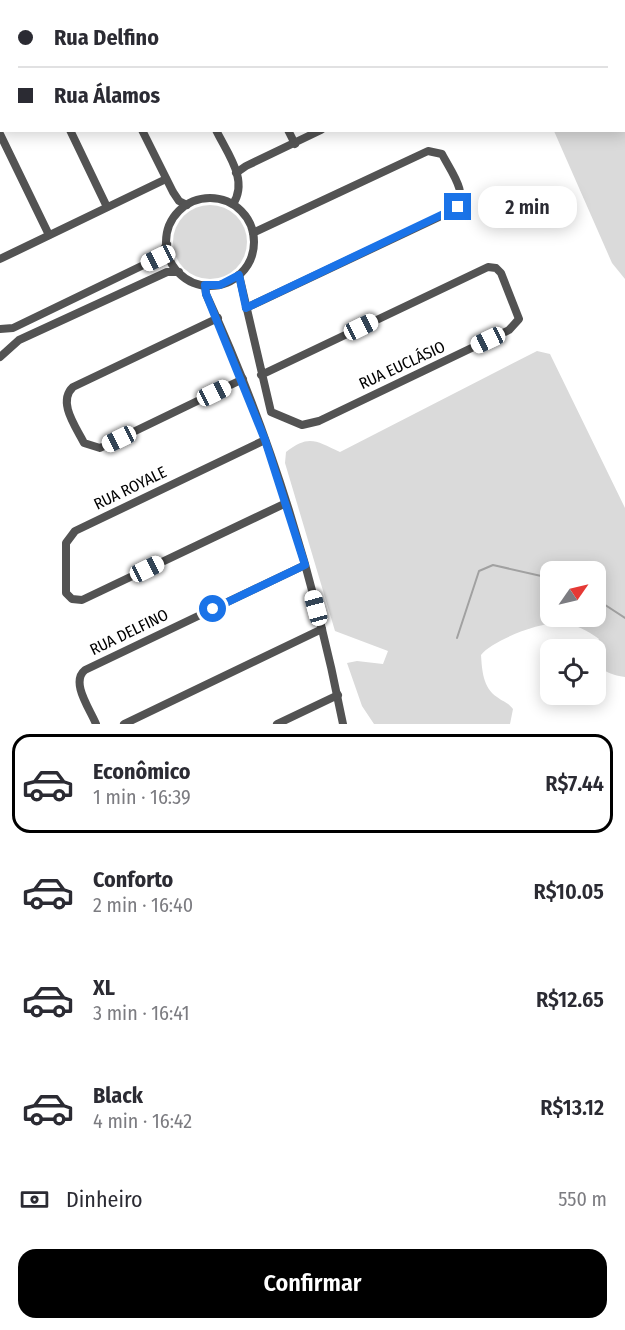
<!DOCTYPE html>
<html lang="pt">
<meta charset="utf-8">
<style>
:root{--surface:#fff;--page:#f7f7f7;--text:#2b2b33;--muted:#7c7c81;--line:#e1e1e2;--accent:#000}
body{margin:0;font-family:"Fira Sans Condensed",sans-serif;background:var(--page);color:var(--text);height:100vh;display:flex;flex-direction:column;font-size:22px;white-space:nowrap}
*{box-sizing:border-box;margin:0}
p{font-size:20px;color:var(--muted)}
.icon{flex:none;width:33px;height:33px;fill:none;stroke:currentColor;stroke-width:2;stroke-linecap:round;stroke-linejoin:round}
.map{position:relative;height:724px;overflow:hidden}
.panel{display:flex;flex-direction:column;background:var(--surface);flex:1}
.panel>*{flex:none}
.banner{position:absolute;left:0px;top:0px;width:626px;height:132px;box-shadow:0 3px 15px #0003;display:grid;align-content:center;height:132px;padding:0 18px;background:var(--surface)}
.needle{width:39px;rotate:56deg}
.buttons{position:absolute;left:540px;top:561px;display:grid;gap:12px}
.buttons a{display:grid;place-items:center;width:66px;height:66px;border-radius:12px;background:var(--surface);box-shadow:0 3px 15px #0003;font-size:30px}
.end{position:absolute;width:27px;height:27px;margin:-14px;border:8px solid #1a73e8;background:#fff;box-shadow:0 0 0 3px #fff}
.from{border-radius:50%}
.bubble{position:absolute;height:42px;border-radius:18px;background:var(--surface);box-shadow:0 3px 15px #0003;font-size:20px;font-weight:600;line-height:42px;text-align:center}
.car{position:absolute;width:18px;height:36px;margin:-18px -9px;border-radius:8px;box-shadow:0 0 4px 2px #0007;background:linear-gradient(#fff 24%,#345 0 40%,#fff 0 76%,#345 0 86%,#fff 0)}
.banner b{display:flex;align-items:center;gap:21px;height:57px;font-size:22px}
.banner b+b{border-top:2px solid var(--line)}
.banner i{width:15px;height:15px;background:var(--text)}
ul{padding:10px 0 0;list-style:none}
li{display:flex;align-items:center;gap:18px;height:99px;margin:0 12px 9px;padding:0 6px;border:3px solid transparent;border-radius:18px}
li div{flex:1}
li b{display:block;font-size:22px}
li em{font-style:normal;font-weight:600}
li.active{border-color:var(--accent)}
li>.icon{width:54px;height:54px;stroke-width:1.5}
.pay{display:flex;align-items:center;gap:15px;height:66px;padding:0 18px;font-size:22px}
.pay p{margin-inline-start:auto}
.primary-button{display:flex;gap:12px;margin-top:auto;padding:12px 18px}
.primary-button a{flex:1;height:69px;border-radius:18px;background:var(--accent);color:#fff;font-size:24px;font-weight:600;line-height:69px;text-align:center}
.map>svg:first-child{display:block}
.green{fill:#dadada;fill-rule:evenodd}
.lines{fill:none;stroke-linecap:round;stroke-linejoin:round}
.stream{stroke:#a1a1a1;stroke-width:2}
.river{stroke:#a1a1a1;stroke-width:15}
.minor{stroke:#535353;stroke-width:8}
.route{stroke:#1a73e8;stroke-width:8}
.labels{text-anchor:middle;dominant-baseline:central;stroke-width:6;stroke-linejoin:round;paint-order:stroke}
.street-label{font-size:16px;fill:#000;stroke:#fff}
</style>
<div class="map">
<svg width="625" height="724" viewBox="0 0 625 724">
<rect width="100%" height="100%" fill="#fff"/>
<!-- green -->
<g class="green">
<path d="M535 0H625V279L612 263 554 131 624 130V2L533 1Z"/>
<circle cx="210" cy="242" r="37"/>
<path d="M537 351 550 354 625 508V677C600 673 602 668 594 649L599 639C588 631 576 624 562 623 543 621 492 640 481 655 482 670 483 688 497 697 503 702 508 702 513 709L510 724H374L362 706 347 663 357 661 383 664 388 651 335 631 285 463 286 452C309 434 316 441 340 452ZM550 572H596V616H550Z"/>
</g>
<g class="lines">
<!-- stream -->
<g class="stream">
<path d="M8 2 11 0"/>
<path d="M0 5H2"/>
<path d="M596 599 625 618"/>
<path d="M457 638 479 571 493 565 550 578"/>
</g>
<!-- river -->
<g class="river">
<path d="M593 0 594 2"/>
<path d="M624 35 625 36"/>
</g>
<!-- minor -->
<g class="minor">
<path d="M79 0V2"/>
<path d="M153 0 154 2"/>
<path d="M226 0 227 2"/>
<path d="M297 0 298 2"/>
<path d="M372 0 373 2"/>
<path d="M34 2 37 0"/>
<path d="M70 130 107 207"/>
<path d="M142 130 173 192 179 201 187 205"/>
<path d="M216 130C227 153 249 180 233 204"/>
<path d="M288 130 295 144"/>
<path d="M0 134 49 235"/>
<path d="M236 173 246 166 321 130"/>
<circle cx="210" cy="242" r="44"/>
<path d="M0 259 166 179"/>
<path d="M239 275 271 412 302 425 319 421 509 330 519 319 501 273 496 268 488 267 261 375"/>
<path d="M205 285 206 294C269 431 314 576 343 724"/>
<path d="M246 308 454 210C471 196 450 170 442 154L428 151 253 233"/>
<path d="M218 318 73 387C57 402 76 427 84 443L100 448 243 379"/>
<path d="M0 329 13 328 158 258 167 244"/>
<path d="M0 357 19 340 167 272H179"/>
<path d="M265 440 75 531 66 543V593L72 599 82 600 286 503"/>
<path d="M96 724C90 709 70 682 85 670L305 565"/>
<path d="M124 724 322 629"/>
<path d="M277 724 338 695"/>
</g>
</g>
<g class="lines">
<!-- route -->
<path class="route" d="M213 609 305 565 265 440 206 294 205 285H220L239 275 246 308 458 207"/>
</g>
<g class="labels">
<!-- street labels -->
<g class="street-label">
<text transform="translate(402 365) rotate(-25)">RUA EUCLÁSIO</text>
<text transform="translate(130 488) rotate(-26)">RUA ROYALE</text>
<text transform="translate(129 632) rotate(-26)">RUA DELFINO</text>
</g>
</g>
</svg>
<div class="buttons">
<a><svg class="needle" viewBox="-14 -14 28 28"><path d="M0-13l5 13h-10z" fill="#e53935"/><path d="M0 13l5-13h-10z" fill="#7c7c81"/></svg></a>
<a><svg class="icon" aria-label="locate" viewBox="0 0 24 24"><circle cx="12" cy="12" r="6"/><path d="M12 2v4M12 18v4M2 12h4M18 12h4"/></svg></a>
</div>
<i class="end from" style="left:213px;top:609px"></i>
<i class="end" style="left:458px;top:207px"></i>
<div class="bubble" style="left:478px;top:186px;width:99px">2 min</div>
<i class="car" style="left:158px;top:258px;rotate:244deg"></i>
<i class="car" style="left:361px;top:327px;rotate:64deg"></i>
<i class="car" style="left:488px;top:340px;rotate:245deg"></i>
<i class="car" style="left:214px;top:393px;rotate:64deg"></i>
<i class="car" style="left:119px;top:439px;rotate:244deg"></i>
<i class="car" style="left:147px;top:569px;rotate:64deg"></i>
<i class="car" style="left:316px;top:608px;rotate:345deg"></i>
<div class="banner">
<b><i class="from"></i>Rua Delfino</b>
<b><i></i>Rua Álamos</b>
</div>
</div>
<section class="panel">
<ul>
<li class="active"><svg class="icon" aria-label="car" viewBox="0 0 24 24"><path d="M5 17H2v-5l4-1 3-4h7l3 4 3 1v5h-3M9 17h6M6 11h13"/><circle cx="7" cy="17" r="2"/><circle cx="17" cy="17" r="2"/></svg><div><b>Econômico</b><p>1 min · 16:39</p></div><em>R$7.44</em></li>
<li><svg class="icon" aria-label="car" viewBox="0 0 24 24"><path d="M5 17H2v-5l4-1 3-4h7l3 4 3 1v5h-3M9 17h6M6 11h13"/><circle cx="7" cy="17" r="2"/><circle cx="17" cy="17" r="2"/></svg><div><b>Conforto</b><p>2 min · 16:40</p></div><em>R$10.05</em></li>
<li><svg class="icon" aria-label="car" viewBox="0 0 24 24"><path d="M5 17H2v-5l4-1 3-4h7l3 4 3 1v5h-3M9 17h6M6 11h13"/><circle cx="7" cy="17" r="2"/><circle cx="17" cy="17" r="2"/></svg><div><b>XL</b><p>3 min · 16:41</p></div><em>R$12.65</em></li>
<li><svg class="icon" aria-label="car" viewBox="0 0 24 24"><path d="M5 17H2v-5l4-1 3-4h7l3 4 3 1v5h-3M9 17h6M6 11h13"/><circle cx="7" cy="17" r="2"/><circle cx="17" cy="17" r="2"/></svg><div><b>Black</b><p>4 min · 16:42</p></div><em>R$13.12</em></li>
</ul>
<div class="pay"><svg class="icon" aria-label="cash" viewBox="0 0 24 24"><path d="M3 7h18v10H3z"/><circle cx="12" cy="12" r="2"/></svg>Dinheiro<p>550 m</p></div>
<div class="primary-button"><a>Confirmar</a></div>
</section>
